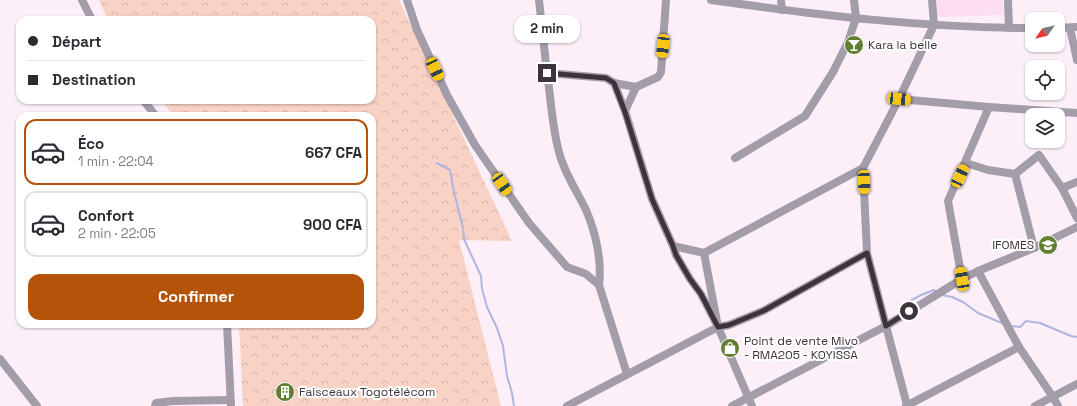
<!DOCTYPE html>
<html lang="fr">
<meta charset="utf-8">
<style>
:root{--surface:#fff;--page:#f7f7f7;--text:#2b2b33;--muted:#7c7c81;--line:#e1e1e2;--accent:#b45309}
body{margin:0;font-family:"Space Grotesk",sans-serif;background:var(--page);color:var(--text);height:100vh;display:flex;flex-direction:column;font-size:15px;white-space:nowrap}
*{box-sizing:border-box;margin:0}
p{font-size:13px;color:var(--muted)}
.icon{flex:none;width:22px;height:22px;fill:none;stroke:currentColor;stroke-width:2;stroke-linecap:round;stroke-linejoin:round}
.map{position:relative;flex:1;overflow:hidden}
.sheet{position:absolute;left:16px;top:112px;width:360px;height:216px;display:flex;flex-direction:column;background:var(--surface);border-radius:12px;box-shadow:0 1px 3px #0004}
.sheet>*{flex:none}
.top-card{position:absolute;left:16px;top:16px;width:360px;height:88px;border-radius:12px;box-shadow:0 1px 3px #0004;display:grid;align-content:center;height:88px;padding:0 12px;background:var(--surface)}
.needle{width:26px;rotate:236deg}
.controls{position:absolute;left:1025px;top:12px;display:grid;gap:8px}
.controls a{display:grid;place-items:center;width:40px;height:40px;border-radius:8px;background:var(--surface);box-shadow:0 1px 3px #0004;font-size:20px}
.end{position:absolute;width:18px;height:18px;margin:-9px;border:5px solid #3e323b;background:#fff;box-shadow:0 0 0 2px #fff}
.from{border-radius:50%}
.bubble{position:absolute;height:28px;border-radius:12px;background:var(--surface);box-shadow:0 1px 3px #0004;font-size:13px;font-weight:600;line-height:28px;text-align:center}
.car{position:absolute;width:12px;height:24px;margin:-12px -6px;border-radius:5px;box-shadow:0 0 3px 1px #0007;background:linear-gradient(#f5c518 24%,#345 0 40%,#f5c518 0 76%,#345 0 86%,#f5c518 0)}
.top-card b{display:flex;align-items:center;gap:14px;height:38px;font-size:15px}
.top-card b+b{border-top:1px solid var(--line)}
.top-card i{width:10px;height:10px;background:var(--text)}
ul{padding:7px 0 0;list-style:none}
li{display:flex;align-items:center;gap:12px;height:66px;margin:0 8px 6px;padding:0 4px;border:2px solid var(--line);border-radius:12px}
li div{flex:1}
li b{display:block;font-size:15px}
li em{font-style:normal;font-weight:600}
li.selected{border-color:var(--accent)}
li>.icon{width:36px;height:36px;stroke-width:1.5}
.button{display:flex;gap:8px;margin-top:auto;padding:8px 12px}
.button a{flex:1;height:46px;border-radius:12px;background:var(--accent);color:#fff;font-size:16px;font-weight:600;line-height:46px;text-align:center}
.map>svg:first-child{display:block}
.built{fill:#fcddf2}
.forest{fill:url(#forest-crowns)}
.lines{fill:none;stroke-linecap:round;stroke-linejoin:round}
.stream{stroke:#aeb5e0;stroke-width:2}
.minor{stroke:#a39daa;stroke-width:8}
.route{stroke:#3e323b;stroke-width:5}
.labels{text-anchor:middle;dominant-baseline:central;stroke-width:4;stroke-linejoin:round;paint-order:stroke}
.poi-label{font-size:12px;fill:#3e323b;stroke:#fff;text-anchor:start}
</style>
<div class="map">
<svg width="1077" height="406" viewBox="0 0 1077 406">
<defs>
<pattern id="forest-crowns" width="20" height="18" patternUnits="userSpaceOnUse"><rect width="20" height="18" fill="#f9d2c6"/><path d="M2 6a3 3 0 1 1 6 0M12 15a3 3 0 1 1 6 0" fill="none" stroke="#d6b5ab"/></pattern>
</defs>
<rect width="100%" height="100%" fill="#fceff8"/>
<!-- built -->
<path class="built" d="M936 0H1003L1004 15 937 17Z"/>
<!-- forest -->
<path class="forest" d="M99 0H399L512 241 459 240 501 406H243L239 324H372V116H174L161 100H372V20H108Z"/>
<g class="lines">
<!-- stream -->
<g class="stream">
<path d="M437 163 450 170 454 192 463 228 464 239 481 276 482 289 487 307 497 328 503 346 507 376 512 393 514 406"/>
<path d="M942 295 952 297 963 302 978 313 1002 323"/>
<path d="M910 301 921 295 934 290 936 292"/>
<path d="M1010 326 1020 327 1026 321 1040 323 1071 336 1077 337"/>
</g>
<!-- minor -->
<g class="minor">
<path d="M82 0 92 20"/>
<path d="M407 0 417 30 447 95 475 145 529 223 567 267 586 274 599 285 627 374"/>
<path d="M539 0 547 73 606 78 614 83 636 87"/>
<path d="M666 0 661 72 658 77 636 87 625 111 652 199 673 246 704 253 718 327"/>
<path d="M711 0C818 15 924 28 1032 28"/>
<path d="M781 0 782 10"/>
<path d="M1008 0 1009 28"/>
<path d="M1058 28 1077 27"/>
<path d="M1070 28 1077 60"/>
<path d="M547 73C551 99 552 127 559 152 564 173 577 191 586 210 596 233 602 261 599 285"/>
<path d="M614 83 625 111"/>
<path d="M899 99 989 107 1077 113"/>
<path d="M143 100 156 116"/>
<path d="M735 158 805 116 833 72 848 42 856 18 854 0"/>
<path d="M966 163 988 170 1015 174 1039 155 1062 188 1077 218"/>
<path d="M863 168 867 253 886 326 962 279 978 271 1034 248 1077 227"/>
<path d="M1015 174 1034 248"/>
<path d="M1062 188 1077 182"/>
<path d="M673 246 676 255 690 279 701 294 718 327 752 406"/>
<path d="M704 253 863 168 899 99 934 25 932 0"/>
<path d="M978 271 1019 347 1053 397 1058 406"/>
<path d="M962 279 948 201 989 107"/>
<path d="M227 324 231 406"/>
<path d="M0 359 37 406"/>
<path d="M155 406 156 403 173 401 230 400"/>
<path d="M567 406 718 327 729 325 763 311 867 253"/>
<path d="M732 406 886 326 907 405"/>
<path d="M906 406 1019 347"/>
<path d="M1035 406 1077 384"/>
</g>
</g>
<g class="lines">
<!-- route -->
<path class="route" d="M547 73 606 78 614 83 625 112 652 199 673 246 676 255 690 279 701 294 718 327 729 325 763 311 867 253 886 326 909 311"/>
</g>
<!-- icons -->
<defs>
<symbol id="bar-disc" viewBox="-11 -11 22 22"><circle r="9.5" fill="#627e32" stroke="#fff"/><path d="M-6-5H6L.8 .8V4.5H3.5V6h-7V4.5H-.8V.8Z" fill="#fff"/></symbol>
<symbol id="school-disc" viewBox="-11 -11 22 22"><circle r="9.5" fill="#627e32" stroke="#fff"/><path d="M0-5L7-2L0 1L-7-2ZM-4 1L0 2.5L4 1V4Q0 6-4 4Z" fill="#fff"/></symbol>
<symbol id="shop-disc" viewBox="-11 -11 22 22"><circle r="9.5" fill="#627e32" stroke="#fff"/><path d="M-5-2.5h2.3a2.7 3.5 0 0 1 5.4 0H5L5.5 6h-11ZM-1.5-2.5h3a1.5 2.3 0 0 0-3 0Z" fill="#fff"/></symbol>
<symbol id="building-disc" viewBox="-11 -11 22 22"><circle r="9.5" fill="#627e32" stroke="#fff"/><path d="M-4-6H4V6H1V3H-1V6H-4ZM-2.5-4.3h1.7v1.8h-1.7ZM.8-4.3h1.7v1.8H.8ZM-2.5-1h1.7V.8h-1.7ZM.8-1h1.7V.8H.8Z" fill="#fff"/></symbol>
</defs>
<g fill-rule="evenodd">
<use href="#bar-disc" x="843" y="34" width="22" height="22"/>
<use href="#school-disc" x="1037" y="234" width="22" height="22"/>
<use href="#shop-disc" x="719" y="337" width="22" height="22"/>
<use href="#building-disc" x="274" y="381" width="22" height="22"/>
</g>
<g class="labels">
<!-- poi labels -->
<g class="poi-label">
<text x="868" y="45">Kara la belle</text>
<text x="1034" y="245" text-anchor="end">IFOMES</text>
<text x="744" y="341">Point de vente Mivo<tspan x="744" dy="14">- RMA205 - KOYISSA</tspan></text>
<text x="299" y="392">Faisceaux Togotélécom</text>
</g>
</g>
</svg>
<div class="controls">
<a><svg class="needle" viewBox="-14 -14 28 28"><path d="M0-13l5 13h-10z" fill="#e53935"/><path d="M0 13l5-13h-10z" fill="#7c7c81"/></svg></a>
<a><svg class="icon" aria-label="locate" viewBox="0 0 24 24"><circle cx="12" cy="12" r="6"/><path d="M12 2v4M12 18v4M2 12h4M18 12h4"/></svg></a>
<a><svg class="icon" aria-label="layers" viewBox="0 0 24 24"><path d="M12 4l9 5-9 5-9-5zM3 14l9 5 9-5"/></svg></a>
</div>
<i class="end from" style="left:909px;top:311px"></i>
<i class="end" style="left:547px;top:73px"></i>
<div class="bubble" style="left:514px;top:15px;width:66px">2 min</div>
<i class="car" style="left:663px;top:46px;rotate:186deg"></i>
<i class="car" style="left:435px;top:69px;rotate:155deg"></i>
<i class="car" style="left:899px;top:99px;rotate:95deg"></i>
<i class="car" style="left:960px;top:176px;rotate:25deg"></i>
<i class="car" style="left:864px;top:182px;rotate:178deg"></i>
<i class="car" style="left:502px;top:184px;rotate:146deg"></i>
<i class="car" style="left:962px;top:279px;rotate:350deg"></i>
<div class="top-card">
<b><i class="from"></i>Départ</b>
<b><i></i>Destination</b>
</div>
<section class="sheet">
<ul>
<li class="selected"><svg class="icon" aria-label="car" viewBox="0 0 24 24"><path d="M5 17H2v-5l4-1 3-4h7l3 4 3 1v5h-3M9 17h6M6 11h13"/><circle cx="7" cy="17" r="2"/><circle cx="17" cy="17" r="2"/></svg><div><b>Éco</b><p>1 min · 22:04</p></div><em>667 CFA</em></li>
<li><svg class="icon" aria-label="car" viewBox="0 0 24 24"><path d="M5 17H2v-5l4-1 3-4h7l3 4 3 1v5h-3M9 17h6M6 11h13"/><circle cx="7" cy="17" r="2"/><circle cx="17" cy="17" r="2"/></svg><div><b>Confort</b><p>2 min · 22:05</p></div><em>900 CFA</em></li>
</ul>
<div class="button"><a>Confirmer</a></div>
</section>
</div>
